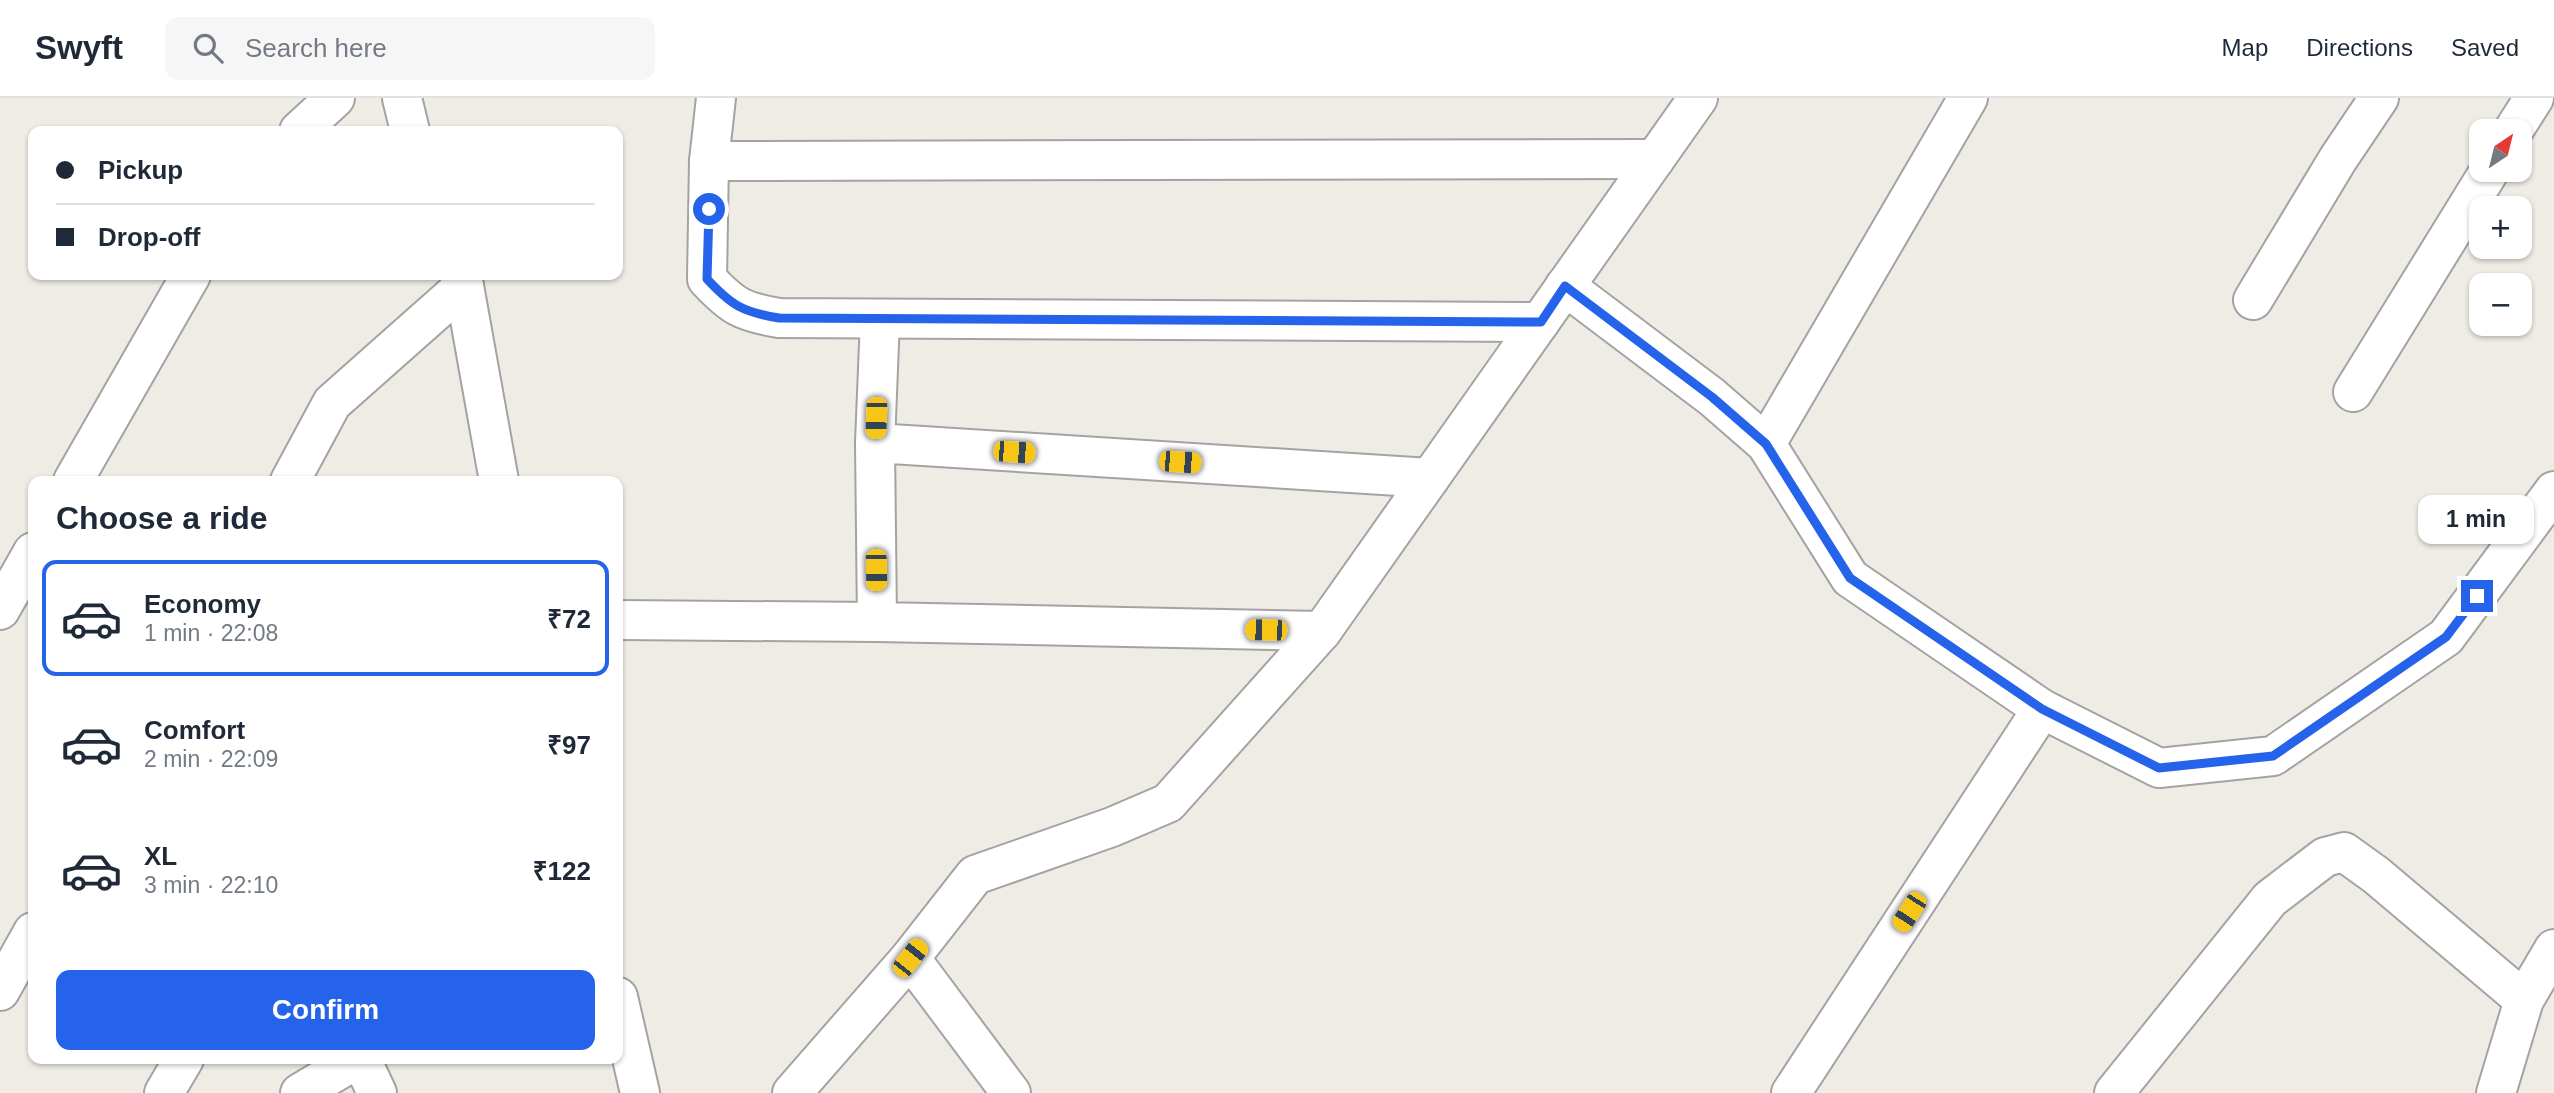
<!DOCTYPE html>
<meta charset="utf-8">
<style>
:root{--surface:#fff;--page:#f6f6f7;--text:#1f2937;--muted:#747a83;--line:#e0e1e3;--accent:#2563eb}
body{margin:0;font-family:Helvetica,sans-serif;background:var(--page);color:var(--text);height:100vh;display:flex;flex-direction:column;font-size:26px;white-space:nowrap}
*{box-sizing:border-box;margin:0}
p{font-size:23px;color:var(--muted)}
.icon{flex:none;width:38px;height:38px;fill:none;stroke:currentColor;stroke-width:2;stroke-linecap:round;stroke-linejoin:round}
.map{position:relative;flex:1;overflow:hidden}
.panel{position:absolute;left:28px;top:378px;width:595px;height:588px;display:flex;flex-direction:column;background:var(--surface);border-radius:14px;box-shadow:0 2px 5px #0004}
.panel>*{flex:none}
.banner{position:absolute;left:28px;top:28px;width:595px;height:154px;border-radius:14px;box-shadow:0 2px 5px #0004;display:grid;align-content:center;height:154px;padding:0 28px;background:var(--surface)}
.needle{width:46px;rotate:35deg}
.controls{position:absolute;left:2469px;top:21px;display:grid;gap:14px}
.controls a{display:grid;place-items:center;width:63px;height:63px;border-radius:14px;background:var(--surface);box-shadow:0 2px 5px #0004;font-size:35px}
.end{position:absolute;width:32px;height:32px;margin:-16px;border:9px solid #2563eb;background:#fff;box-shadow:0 0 0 4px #fff}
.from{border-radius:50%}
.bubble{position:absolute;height:49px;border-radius:14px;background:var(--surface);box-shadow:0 2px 5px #0004;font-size:23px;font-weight:800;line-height:49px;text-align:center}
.car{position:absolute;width:21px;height:42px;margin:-21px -10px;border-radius:9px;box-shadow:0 0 5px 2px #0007;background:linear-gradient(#f5c518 24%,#345 0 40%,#f5c518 0 76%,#345 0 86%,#f5c518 0)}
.banner b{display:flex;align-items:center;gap:24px;height:66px;font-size:26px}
.banner b+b{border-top:2px solid var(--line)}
.banner i{width:18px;height:18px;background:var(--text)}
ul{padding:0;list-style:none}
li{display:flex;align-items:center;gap:21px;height:116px;margin:0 14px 10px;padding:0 14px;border:4px solid transparent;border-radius:14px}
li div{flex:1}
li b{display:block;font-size:26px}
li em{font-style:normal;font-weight:800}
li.current{border-color:var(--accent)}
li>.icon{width:63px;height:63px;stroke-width:1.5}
h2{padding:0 28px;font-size:32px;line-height:84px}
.cta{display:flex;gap:14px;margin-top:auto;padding:14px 28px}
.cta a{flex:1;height:80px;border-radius:14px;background:var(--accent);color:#fff;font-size:28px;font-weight:800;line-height:80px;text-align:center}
header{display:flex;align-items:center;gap:42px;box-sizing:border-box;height:98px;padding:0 35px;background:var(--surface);border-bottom:2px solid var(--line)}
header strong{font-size:33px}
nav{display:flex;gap:38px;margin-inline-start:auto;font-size:24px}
.search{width:490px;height:63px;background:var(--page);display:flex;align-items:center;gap:18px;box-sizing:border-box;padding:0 24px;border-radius:14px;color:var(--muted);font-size:26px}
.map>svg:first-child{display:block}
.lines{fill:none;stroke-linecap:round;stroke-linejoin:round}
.street-casing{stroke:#a3a3a3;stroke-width:42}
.street{stroke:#fff;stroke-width:38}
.route{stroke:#2563eb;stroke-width:9}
</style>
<header>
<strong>Swyft</strong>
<div class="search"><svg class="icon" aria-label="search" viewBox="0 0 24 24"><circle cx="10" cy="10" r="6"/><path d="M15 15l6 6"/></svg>Search here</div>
<nav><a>Map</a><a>Directions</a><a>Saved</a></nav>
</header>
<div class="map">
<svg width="2554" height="995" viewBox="0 0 2554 995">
<rect width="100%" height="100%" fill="#efece6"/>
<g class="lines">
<defs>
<g id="street">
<path d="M402 0 410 33"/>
<path d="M716 0 709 63 707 181C732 208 742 214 779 220L1540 224"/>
<path d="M299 33 335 0"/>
<path d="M2513 33 2534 0"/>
<path d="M709 63 1655 61"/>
<path d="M459 177 464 188 499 383"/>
<path d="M1565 188 1712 299 1766 346 1850 480 2042 611 2159 670 2273 658 2446 539 2554 393"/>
<path d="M2253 202 2338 61 2379 0"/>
<path d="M2353 294 2490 72"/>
<path d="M875 345 880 221"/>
<path d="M1766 346 1968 0"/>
<path d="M73 383 191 177"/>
<path d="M290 383 332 305 464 188"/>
<path d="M0 512 33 454"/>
<path d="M618 522 877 524"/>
<path d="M1322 533 877 524 875 345 1430 380"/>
<path d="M910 860 1011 995"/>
<path d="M0 893 33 834"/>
<path d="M618 899 640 995"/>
<path d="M361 961 377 995"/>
<path d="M164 995 184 961"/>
<path d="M300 995 357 961"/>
<path d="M792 995 910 860 975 777 1112 729 1168 705 1322 533 1698 0"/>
<path d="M1791 995 2042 611"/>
<path d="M2114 995 2270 801 2325 759 2344 754 2376 777 2524 902"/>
<path d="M2496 995 2524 902 2554 851"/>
</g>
</defs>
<!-- street casing -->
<use href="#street" class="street-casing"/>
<!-- street -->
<use href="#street" class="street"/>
</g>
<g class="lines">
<!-- route -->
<path class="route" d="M709 111 707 181C732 208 743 214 779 220L1541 224 1565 188 1712 299 1766 346 1850 480 2042 611 2159 670 2273 658 2446 539 2477 498"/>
</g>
</svg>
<div class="controls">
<a><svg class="needle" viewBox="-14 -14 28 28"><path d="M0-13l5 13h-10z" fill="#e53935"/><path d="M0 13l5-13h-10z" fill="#747a83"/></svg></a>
<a>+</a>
<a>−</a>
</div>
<i class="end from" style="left:709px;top:111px"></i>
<i class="end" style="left:2477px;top:498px"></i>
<div class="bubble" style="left:2418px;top:397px;width:116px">1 min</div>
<i class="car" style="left:876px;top:320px;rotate:182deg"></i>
<i class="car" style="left:1014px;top:354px;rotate:94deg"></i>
<i class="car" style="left:1180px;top:364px;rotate:94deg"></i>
<i class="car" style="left:876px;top:472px;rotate:179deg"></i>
<i class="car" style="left:1266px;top:532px;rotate:271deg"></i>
<i class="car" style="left:1909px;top:814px;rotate:213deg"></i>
<i class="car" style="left:910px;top:860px;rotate:38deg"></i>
<div class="banner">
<b><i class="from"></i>Pickup</b>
<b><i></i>Drop-off</b>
</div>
<section class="panel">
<h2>Choose a ride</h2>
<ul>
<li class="current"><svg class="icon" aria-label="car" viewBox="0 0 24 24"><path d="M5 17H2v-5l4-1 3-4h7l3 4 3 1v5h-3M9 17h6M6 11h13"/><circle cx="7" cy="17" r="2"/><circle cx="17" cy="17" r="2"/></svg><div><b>Economy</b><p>1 min · 22:08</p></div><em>₹72</em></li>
<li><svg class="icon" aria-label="car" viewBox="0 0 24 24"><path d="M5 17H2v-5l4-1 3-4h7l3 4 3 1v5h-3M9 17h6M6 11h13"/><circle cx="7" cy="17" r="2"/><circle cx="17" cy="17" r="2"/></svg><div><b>Comfort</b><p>2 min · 22:09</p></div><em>₹97</em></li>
<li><svg class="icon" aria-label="car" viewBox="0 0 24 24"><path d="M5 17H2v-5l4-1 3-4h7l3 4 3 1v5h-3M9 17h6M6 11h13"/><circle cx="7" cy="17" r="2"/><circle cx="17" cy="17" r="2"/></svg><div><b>XL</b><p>3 min · 22:10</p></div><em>₹122</em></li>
</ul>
<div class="cta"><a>Confirm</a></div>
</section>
</div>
